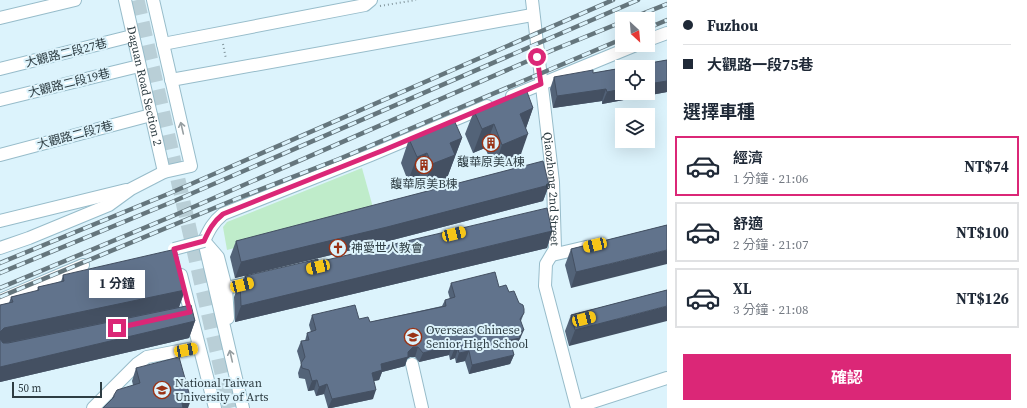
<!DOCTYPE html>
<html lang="zh-TW">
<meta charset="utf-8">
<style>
:root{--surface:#fff;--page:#f2f2f3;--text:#1f2937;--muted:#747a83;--line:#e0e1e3;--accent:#db2777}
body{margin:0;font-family:"Source Serif 4","Noto Sans TC",serif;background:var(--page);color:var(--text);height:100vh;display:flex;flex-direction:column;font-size:15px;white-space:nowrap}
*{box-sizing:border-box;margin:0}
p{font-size:13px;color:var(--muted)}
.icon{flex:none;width:22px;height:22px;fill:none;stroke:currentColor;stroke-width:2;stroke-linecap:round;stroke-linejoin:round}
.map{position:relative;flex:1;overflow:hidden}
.side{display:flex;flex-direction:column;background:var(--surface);width:360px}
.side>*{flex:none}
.hud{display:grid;align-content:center;height:88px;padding:0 16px;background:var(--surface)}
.needle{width:26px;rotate:154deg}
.tools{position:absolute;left:615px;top:12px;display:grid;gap:8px}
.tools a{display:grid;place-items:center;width:40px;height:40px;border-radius:0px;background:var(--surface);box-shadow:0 4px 16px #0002;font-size:20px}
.scale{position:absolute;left:12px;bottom:10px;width:90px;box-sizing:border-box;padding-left:4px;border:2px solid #2e3d43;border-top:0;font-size:11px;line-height:14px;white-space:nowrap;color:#2e3d43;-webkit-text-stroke:3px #dcf3fc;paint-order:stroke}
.end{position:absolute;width:18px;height:18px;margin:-9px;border:5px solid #db2777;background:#fff;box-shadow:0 0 0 2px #fff}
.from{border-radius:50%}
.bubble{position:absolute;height:28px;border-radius:0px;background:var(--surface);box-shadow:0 4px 16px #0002;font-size:13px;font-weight:700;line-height:28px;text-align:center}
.car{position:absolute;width:12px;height:24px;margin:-12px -6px;border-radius:5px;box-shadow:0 0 3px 1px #0007;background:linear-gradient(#f5c518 24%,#345 0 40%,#f5c518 0 76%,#345 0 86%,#f5c518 0)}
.hud b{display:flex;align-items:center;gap:14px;height:38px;font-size:15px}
.hud b+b{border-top:1px solid var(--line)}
.hud i{width:10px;height:10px;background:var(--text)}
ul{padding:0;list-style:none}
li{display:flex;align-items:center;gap:12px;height:60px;margin:0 8px 6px;padding:0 8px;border:2px solid var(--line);border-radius:0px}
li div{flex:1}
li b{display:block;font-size:15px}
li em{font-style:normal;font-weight:700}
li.active{border-color:var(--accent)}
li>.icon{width:36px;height:36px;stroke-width:1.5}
h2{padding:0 16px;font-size:18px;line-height:48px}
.button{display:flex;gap:8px;margin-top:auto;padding:8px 16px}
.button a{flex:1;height:46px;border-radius:0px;background:var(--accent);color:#fff;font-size:16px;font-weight:700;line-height:46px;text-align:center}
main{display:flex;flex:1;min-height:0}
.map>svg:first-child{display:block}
.green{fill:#bfecca}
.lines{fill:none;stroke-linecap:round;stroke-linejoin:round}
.major-tunnel{stroke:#b9cfd7;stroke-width:15;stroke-dasharray:15 8;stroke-linecap:butt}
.minor-casing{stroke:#97bcca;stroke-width:14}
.path{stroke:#83969d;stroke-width:2;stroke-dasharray:1 3;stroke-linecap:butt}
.minor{stroke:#fff;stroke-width:12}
.rail-casing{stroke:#65767d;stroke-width:4.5}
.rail{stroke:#dcf3fc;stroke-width:3;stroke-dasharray:9;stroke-linecap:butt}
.minor-bridge-casing{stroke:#97bcca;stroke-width:14;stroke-linecap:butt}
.minor-bridge{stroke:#fff;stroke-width:12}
.wall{fill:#536378}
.shaded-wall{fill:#445062}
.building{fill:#61738c;stroke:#445062}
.oneway{stroke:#969ea1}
.route{stroke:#db2777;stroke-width:5}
.labels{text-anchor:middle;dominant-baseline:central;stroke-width:4;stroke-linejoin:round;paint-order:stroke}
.street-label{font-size:12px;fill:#2e3d43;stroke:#dcf3fc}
.poi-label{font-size:12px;fill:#2e3d43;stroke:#dcf3fc;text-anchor:start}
</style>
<main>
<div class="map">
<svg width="667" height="408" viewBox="0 0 667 408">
<rect width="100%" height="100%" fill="#dcf3fc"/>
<!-- green -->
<path class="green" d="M362 168 374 211 227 250 223 227 227 222Z"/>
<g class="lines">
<!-- major-tunnel -->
<path class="major-tunnel" d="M137 0 230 408"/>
<defs>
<g id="minor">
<path id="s1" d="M125 0 164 172"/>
<path id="s2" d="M532 0 553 182 555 249 546 264 545 286 577 408"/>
<path d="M0 18 75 0"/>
<path d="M648 40 667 33"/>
<path d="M163 44 365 5 371 0"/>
<path d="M0 69 132 36"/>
<path d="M171 80 532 15"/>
<path d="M512 96 636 45"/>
<path d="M0 100 139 66"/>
<path d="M0 155 151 115"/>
<path d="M0 221 126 190"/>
<path d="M205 242 218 257 226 288 228 318"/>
<path d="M0 248 29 238 109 205 131 189 164 172 191 166 153 0"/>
<path d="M552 255 586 247"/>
<path d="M181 275 215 408"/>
<path d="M226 288 254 282"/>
<path d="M0 300 83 265"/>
<path d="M412 364 422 408"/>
<path d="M577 407 667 378"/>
<path d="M93 408 137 364 147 357 199 347"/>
<path d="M243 408 204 241C209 230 213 222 223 214L371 155 487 106"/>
</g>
</defs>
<!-- minor casing -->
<use href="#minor" class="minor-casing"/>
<!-- path -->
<g class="path">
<path d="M380 6 416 0"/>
<path d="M223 44 226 59"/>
</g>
<!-- minor -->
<use href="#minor" class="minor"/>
<defs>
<g id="rail">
<path d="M629 19 667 4"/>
<path d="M648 28 667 20"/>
<path d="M0 263 168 194 613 0"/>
<path d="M0 273 172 202 638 0"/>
<path d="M0 288 175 215 553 50 622 22"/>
<path d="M0 297 236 199 339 159 622 39"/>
</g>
</defs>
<!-- rail casing -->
<use href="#rail" class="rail-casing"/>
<!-- rail -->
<use href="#rail" class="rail"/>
<defs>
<path id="minor-bridge" d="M174 249 204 241"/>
</defs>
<!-- minor-bridge casing -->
<use href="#minor-bridge" class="minor-bridge-casing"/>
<!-- minor-bridge -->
<use href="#minor-bridge" class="minor-bridge"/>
</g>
<!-- wall -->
<g class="wall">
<path d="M667 60V92L602 104V101L553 108 550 89 554 77 593 73Z"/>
<path d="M533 108 526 128 520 157 494 168 485 148 473 153 465 134 474 111Z"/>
<path d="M462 138 447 178 423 188 419 177 408 181 401 163 409 139Z"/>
<path d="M549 185 543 201 381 243 235 278 230 257 236 241Z"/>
<path d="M667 225 571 288 565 265 571 249Z"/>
<path d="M552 231 547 248 235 322 234 297 240 281 244 280 245 276 318 262Z"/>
<path d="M63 275 185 290 179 307 195 321 189 338 0 382V305L9 303 11 297 37 291 38 287 61 282Z"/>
<path d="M451 283 499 287 509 292 519 303 524 313 521 321 520 339 519 340 516 348H512L514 355 510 364 469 374 465 361 456 363 455 358 450 360 449 355 419 362 415 357H410L407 359 405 366 382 372 379 380 374 381 373 399 331 408H328L324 394 316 396 314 390 308 391 305 379 299 378 298 373 301 364 297 351 301 341H305L307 333 311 332 309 325 312 315 359 319 370 322 442 306 445 300 450 299 448 292Z"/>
<path d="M667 290 569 346 565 331 571 315Z"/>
<path d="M136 368 191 400 112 398 114 395 133 385 132 381Z"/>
</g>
<!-- shaded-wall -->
<g class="shaded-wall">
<path d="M667 81V92L602 104 607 92 622 89V93H648V84Z"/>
<path d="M606 89 602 101 553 108 557 96Z"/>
<path d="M533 108 525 131 520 114Z"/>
<path d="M494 124 485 148 473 153 482 129Z"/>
<path d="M528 134 520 157 494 168 502 145Z"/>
<path d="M462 138 447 178 423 188 432 164 450 143Z"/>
<path d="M427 153 419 177 408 181 417 157Z"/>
<path d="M549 185 543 201 381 243 235 278 241 262Z"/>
<path d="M552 231 547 248 235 322 241 306Z"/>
<path d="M667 250V264L571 288 576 272Z"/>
<path d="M185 290 179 307 0 344V332L4 328Z"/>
<path d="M667 306V321L569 346 575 330Z"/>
<path d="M195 321 189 338 0 382V367Z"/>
<path d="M524 330 520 339 519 340 516 348 506 349 510 340 518 331Z"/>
<path d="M452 345 449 355 419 362 423 353Z"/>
<path d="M413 347H418L415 357H410L407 359 405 366 382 372 379 380 369 382 372 373 381 364 408 352Z"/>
<path d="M458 349 455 358 450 360 454 350Z"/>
<path d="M469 351 465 361 456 363 459 353Z"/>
<path d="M514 355 510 364 469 374 472 365Z"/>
<path d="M317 380 314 390 308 391 312 381Z"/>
<path d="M327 384 324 394 316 396 319 387Z"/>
<path d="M376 390 373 399 331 408H328L332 399Z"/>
<path d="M191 400 188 408H180L182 403Z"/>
</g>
<!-- building -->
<g class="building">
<path d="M667 60V81L648 84V67H627Z"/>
<path d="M622 68V89L607 92 606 89 557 96 554 77 593 70V73Z"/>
<path d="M526 89 533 108 520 114 528 134 502 145 494 124 482 129 474 111Z"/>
<path d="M454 120 462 138 450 143 455 155 432 164 427 153 417 157 409 139Z"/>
<path d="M543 161 549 185 387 227 241 262 236 241Z"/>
<path d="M547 208 552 231 241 306 240 281 246 279 245 276 318 259V262Z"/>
<path d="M667 225V250L576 272 571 249Z"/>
<path d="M176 249 185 290 4 328 0 332V305L13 302 11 297 39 290 38 287 64 281 63 275Z"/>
<path d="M495 272 499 287 506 285 509 292 514 291 519 303 523 305 524 309V313L520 319 524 330 518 331 520 338 510 340 514 355 472 365 469 351 459 353 458 349 454 350 452 345 423 353 418 347H413L408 352V357L381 364 382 370 372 373 376 390 332 399 327 384 319 387 317 380 312 381 309 370 302 368 301 363 305 357 301 341 309 340 307 333 316 330 312 315 355 305 359 319 368 317 370 322 446 306 445 300 455 297 451 283Z"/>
<path d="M667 290V306L575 330 571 315Z"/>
<path d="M191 305 195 321 0 367V339L3 343H8Z"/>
<path d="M179 357 191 400 182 403 183 408H103L114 397V395L117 390 140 383 136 368Z"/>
</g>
<!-- one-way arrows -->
<defs><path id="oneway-shaft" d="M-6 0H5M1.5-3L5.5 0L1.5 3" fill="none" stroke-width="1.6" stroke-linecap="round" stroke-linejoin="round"/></defs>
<g class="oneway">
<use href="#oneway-shaft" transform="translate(182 128) rotate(-103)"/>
<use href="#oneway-shaft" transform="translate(231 356) rotate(-103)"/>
</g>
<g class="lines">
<!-- route -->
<path class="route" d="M117 328 190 312 174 249 204 241C209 230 213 222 223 214L384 150 541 84 537 57"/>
</g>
<!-- icons -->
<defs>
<symbol id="building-ring" viewBox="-11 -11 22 22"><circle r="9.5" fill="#dcf3fc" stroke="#9a3215" stroke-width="1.5"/><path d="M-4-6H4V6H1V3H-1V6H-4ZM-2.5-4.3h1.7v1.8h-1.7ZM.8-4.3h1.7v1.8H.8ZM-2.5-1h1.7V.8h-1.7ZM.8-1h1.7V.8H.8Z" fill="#9a3215"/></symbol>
<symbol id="church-ring" viewBox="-11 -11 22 22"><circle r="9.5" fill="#dcf3fc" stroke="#9a3215" stroke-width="1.5"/><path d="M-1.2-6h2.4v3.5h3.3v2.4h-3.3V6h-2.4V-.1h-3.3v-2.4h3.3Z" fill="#9a3215"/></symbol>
<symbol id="school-ring" viewBox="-11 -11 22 22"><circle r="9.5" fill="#dcf3fc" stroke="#9a3215" stroke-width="1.5"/><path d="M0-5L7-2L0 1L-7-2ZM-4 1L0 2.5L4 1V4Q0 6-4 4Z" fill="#9a3215"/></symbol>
<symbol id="university-ring" viewBox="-11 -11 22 22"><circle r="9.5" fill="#dcf3fc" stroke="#9a3215" stroke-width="1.5"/><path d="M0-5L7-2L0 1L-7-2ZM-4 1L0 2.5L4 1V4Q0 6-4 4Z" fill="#9a3215"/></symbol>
</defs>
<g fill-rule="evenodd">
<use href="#building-ring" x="481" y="133" width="20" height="20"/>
<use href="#building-ring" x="414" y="155" width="20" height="20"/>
<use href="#church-ring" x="328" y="238" width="20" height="20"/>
<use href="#school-ring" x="403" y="327" width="20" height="20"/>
<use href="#university-ring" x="152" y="380" width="20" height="20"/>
</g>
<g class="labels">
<!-- street labels -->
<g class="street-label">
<text transform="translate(66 53) rotate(-14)">大觀路二段27巷</text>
<text transform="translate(69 83) rotate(-14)">大觀路二段19巷</text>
<text stroke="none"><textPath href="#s1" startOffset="88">Daguan Road Section 2</textPath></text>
<text transform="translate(75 135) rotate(-15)">大觀路二段7巷</text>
<text stroke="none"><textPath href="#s2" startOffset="190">Qiaozhong 2nd Street</textPath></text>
</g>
<!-- poi labels -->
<g class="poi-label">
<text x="491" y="162" text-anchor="middle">馥華原美A棟</text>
<text x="424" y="184" text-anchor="middle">馥華原美B棟</text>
<text x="351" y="248">神愛世人教會</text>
<text x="426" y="330">Overseas Chinese<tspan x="426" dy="14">Senior High School</tspan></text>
<text x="175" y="383">National Taiwan<tspan x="175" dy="14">University of Arts</tspan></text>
</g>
</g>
</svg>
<div class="tools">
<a><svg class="needle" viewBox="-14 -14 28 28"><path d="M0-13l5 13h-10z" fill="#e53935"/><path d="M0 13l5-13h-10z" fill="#747a83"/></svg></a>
<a><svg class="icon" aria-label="locate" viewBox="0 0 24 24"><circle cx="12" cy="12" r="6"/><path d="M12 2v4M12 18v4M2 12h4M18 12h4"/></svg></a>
<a><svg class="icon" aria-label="layers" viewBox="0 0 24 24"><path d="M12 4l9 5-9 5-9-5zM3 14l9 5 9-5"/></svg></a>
</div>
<div class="scale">50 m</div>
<i class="end from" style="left:537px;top:57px"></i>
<i class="end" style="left:117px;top:328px"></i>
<div class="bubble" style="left:89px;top:270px;width:56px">1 分鐘</div>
<i class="car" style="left:454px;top:234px;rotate:76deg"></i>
<i class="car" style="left:595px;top:245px;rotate:257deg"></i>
<i class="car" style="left:318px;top:267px;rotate:257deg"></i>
<i class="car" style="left:242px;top:285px;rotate:76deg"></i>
<i class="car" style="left:584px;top:319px;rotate:75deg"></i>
<i class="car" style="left:186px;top:350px;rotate:79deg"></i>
</div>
<section class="side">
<div class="hud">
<b><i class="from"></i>Fuzhou</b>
<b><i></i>大觀路一段75巷</b>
</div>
<h2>選擇車種</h2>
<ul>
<li class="active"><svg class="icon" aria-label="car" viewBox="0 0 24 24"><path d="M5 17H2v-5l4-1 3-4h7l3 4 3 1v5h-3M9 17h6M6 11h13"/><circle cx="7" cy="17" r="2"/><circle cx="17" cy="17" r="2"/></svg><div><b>經濟</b><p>1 分鐘 · 21:06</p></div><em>NT$74</em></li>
<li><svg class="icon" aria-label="car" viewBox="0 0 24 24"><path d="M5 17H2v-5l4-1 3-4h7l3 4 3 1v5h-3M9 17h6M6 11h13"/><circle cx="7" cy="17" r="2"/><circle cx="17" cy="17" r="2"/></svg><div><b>舒適</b><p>2 分鐘 · 21:07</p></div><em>NT$100</em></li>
<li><svg class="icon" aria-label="car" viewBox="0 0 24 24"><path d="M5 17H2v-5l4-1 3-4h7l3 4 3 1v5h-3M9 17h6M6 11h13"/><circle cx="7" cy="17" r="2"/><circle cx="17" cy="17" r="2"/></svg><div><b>XL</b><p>3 分鐘 · 21:08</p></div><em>NT$126</em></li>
</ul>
<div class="button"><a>確認</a></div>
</section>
</main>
